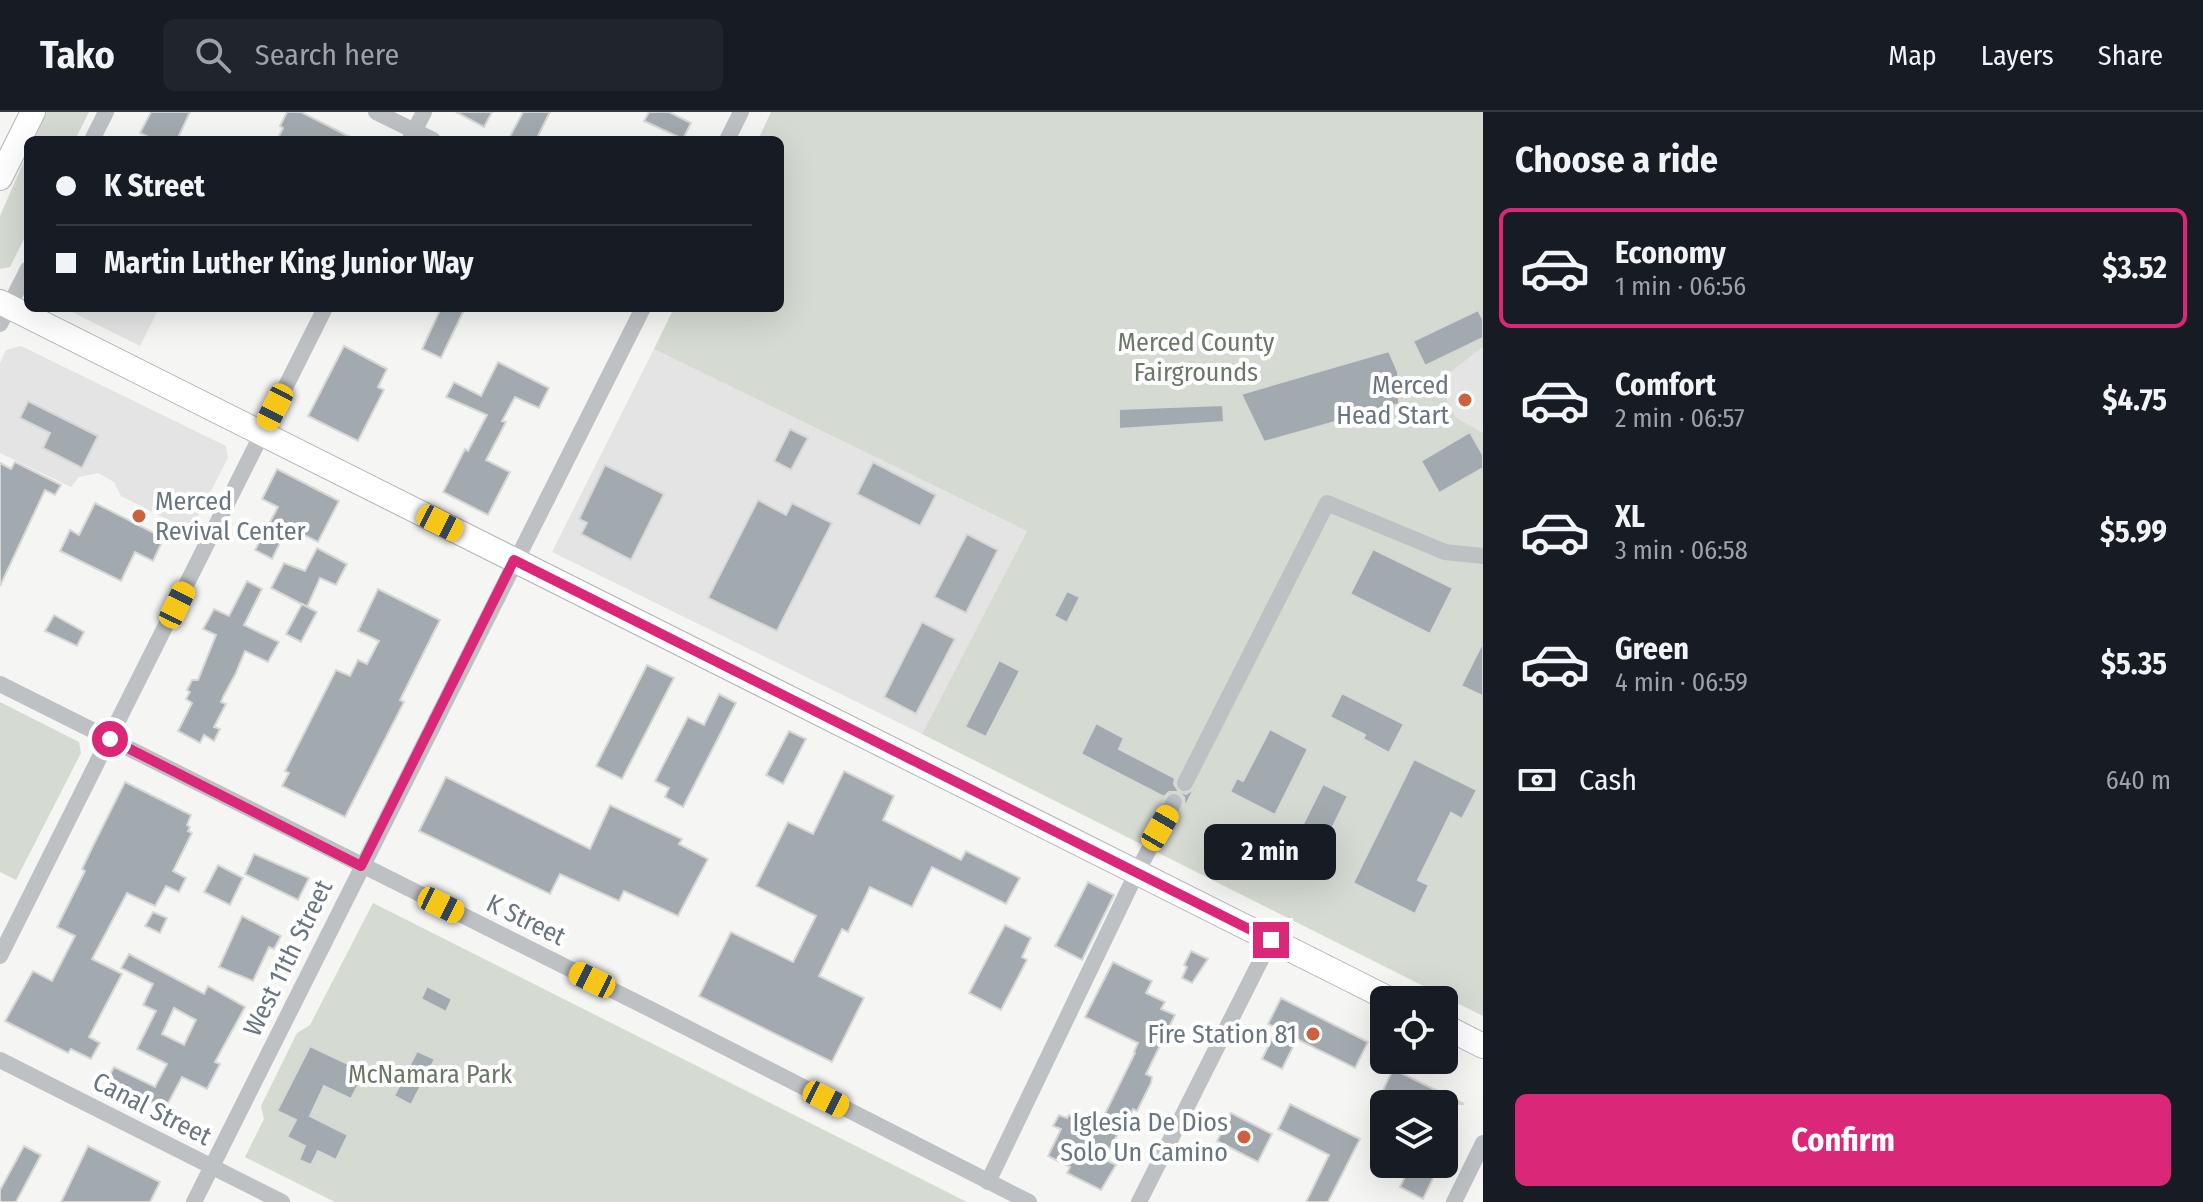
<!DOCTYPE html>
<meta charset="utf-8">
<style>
:root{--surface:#171b24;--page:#20242c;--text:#f1f3f6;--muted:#9ea1a6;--line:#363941;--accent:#db2777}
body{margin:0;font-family:"Fira Sans Condensed",sans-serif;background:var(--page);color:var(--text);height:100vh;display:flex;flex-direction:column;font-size:30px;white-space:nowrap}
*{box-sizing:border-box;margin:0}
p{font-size:26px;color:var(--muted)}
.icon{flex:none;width:44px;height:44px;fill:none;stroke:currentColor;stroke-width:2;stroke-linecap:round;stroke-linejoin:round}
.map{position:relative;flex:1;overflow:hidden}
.sheet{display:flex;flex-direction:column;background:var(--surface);width:720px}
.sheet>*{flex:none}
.hud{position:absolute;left:24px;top:24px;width:760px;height:176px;border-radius:12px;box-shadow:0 8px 32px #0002;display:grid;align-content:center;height:176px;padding:0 32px;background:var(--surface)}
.fabs{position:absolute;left:1370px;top:874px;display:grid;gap:16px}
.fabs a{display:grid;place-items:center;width:88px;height:88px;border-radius:12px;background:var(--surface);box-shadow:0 8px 32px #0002;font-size:40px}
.end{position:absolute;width:36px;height:36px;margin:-18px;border:10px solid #db2777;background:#fff;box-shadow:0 0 0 4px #fff}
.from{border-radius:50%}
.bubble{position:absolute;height:56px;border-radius:12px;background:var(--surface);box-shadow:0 8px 32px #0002;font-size:26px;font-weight:700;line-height:56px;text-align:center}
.car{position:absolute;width:24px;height:48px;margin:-24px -12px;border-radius:10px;box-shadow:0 0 6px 2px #0007;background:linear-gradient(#f5c518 24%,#345 0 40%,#f5c518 0 76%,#345 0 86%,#f5c518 0)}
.hud b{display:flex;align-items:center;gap:28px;height:76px;font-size:30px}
.hud b+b{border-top:2px solid var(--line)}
.hud i{width:20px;height:20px;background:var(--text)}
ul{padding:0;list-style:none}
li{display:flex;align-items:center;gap:24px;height:120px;margin:0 16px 12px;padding:0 16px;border:4px solid transparent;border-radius:12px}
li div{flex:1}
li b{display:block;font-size:30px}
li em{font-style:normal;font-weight:700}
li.active{border-color:var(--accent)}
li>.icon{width:72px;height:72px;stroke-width:1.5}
h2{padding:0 32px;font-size:36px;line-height:96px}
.pay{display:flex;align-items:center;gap:20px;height:88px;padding:0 32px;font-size:30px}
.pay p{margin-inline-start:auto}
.button{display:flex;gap:16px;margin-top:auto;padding:16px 32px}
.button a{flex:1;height:92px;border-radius:12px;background:var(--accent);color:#fff;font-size:32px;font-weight:700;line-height:92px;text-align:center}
header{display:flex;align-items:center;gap:48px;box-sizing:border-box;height:112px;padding:0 40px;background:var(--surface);border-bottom:2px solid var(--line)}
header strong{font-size:38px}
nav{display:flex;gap:44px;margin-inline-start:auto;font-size:28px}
.search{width:560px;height:72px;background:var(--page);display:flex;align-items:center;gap:20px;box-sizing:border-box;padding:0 28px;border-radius:12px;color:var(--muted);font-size:30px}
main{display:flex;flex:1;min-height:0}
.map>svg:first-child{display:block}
.built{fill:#e3e4e3}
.green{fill:#d5dad2}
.building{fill:#a3aaaf;stroke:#d7d7d5;stroke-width:2;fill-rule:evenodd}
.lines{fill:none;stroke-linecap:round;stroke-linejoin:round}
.highway-casing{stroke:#b1b4b7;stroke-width:26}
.minor{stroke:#bdc1c4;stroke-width:16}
.highway{stroke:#fff;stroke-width:24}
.route{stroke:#db2777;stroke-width:10}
.poi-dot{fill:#cb613d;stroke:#fff;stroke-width:3}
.labels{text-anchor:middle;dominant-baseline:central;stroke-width:8;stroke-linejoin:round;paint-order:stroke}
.park-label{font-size:26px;fill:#6a7866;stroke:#fff}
.poi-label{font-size:26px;fill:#697580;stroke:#fff;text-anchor:end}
.street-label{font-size:26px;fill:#697580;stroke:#fff}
</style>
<header>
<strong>Tako</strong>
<div class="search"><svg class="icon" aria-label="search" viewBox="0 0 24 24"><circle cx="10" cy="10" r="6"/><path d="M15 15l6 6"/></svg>Search here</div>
<nav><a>Map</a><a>Layers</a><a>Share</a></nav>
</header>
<main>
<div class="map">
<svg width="1483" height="1090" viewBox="0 0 1483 1090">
<rect width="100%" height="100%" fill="#f5f5f3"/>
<!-- built -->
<g class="built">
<path d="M64 196H159L140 234Z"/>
<path d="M21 234 226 334 228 346 190 419 121 384 114 370 98 361 79 365 71 375 0 341V251L6 238Z"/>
<path d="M1483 235V321L1456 307 1438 270Z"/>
<path d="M654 237 1027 419 922 622 552 440Z"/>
</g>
<!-- green -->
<g class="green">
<path d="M47 0H89L75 28H34Z"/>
<path d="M771 0H1483V235L1438 270 1456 306 1483 321V904L922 622 1027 419 654 237 674 196H780V28H758Z"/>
<path d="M28 40V119L10 155 0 157V104Z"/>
<path d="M0 590 79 630 81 641 16 768 0 760Z"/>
<path d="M373 791 967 1090H335L245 1045 264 1007 261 994 297 921 310 913Z"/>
</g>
<!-- building -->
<g class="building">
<path d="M151 0H190L177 28H155L140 21Z"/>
<path d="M287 0H301L356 28H277L283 16 280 14Z"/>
<path d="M456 0H492L484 15Z"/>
<path d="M523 0H550L536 28H508Z"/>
<path d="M649 0H669L691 11 683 27 644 9Z"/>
<path d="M441 196H465L441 246 422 237Z"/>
<path d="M1478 198 1483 207V226L1425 254 1413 229Z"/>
<path d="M344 234 387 257 378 275 384 278 358 329 308 304Z"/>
<path d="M1389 239 1398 260 1399 292 1264 330 1241 282Z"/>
<path d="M498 250 549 276 539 296 515 285 502 309 506 310 486 348 510 360 488 403 443 380 465 337 468 339 487 303 446 285 454 270 481 284Z"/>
<path d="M28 289 98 324 82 356 43 336 50 321 20 306Z"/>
<path d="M1223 293 1224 310 1119 317V297Z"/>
<path d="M790 317 808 326 791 358 774 349Z"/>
<path d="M1470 320 1483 343V356L1439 381 1421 349Z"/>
<path d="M15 350 61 373 55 383 45 378 0 474V351L11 357Z"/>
<path d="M873 350 936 383 920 414 857 382Z"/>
<path d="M605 353 664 382 631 448 581 422 587 411 579 407Z"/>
<path d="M277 357 339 389 318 430 288 415 272 447 255 438 278 395 262 387Z"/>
<path d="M758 388 786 403 792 391 832 411 777 519 708 486Z"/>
<path d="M95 391 164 426 153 449 135 440 121 469 60 439 70 418 79 423Z"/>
<path d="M967 422 998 438 966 501 934 485Z"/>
<path d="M317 436 347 452 336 473 320 466 307 495 271 476 284 451 305 459Z"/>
<path d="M1373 437 1453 476 1430 522 1350 482Z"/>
<path d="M247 469 262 477 244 513 279 530 268 550 245 539 236 561 223 585 221 590 226 592 214 615 220 617 214 629 204 623 200 631 178 619 192 591 186 587 190 580 187 578 192 568H198L216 523 203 517 214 497 229 504Z"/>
<path d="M378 477 440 508 400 588 404 590 345 705 282 674 289 661 285 659 336 558 350 564 358 548 367 552 379 529 358 519Z"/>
<path d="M1067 479 1080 485 1067 511 1054 504Z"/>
<path d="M302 492 317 500 301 530 286 522Z"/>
<path d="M54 503 84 520 77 534 45 519Z"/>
<path d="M922 510 955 527 916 602 884 585Z"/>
<path d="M1483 530V584L1461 574Z"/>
<path d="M999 548 1020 559 986 625 965 615Z"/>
<path d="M647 553 674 566 622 667 596 654Z"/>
<path d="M1342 581 1404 612 1389 641 1363 627 1365 623 1330 605Z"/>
<path d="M719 582 736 591 683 695 665 685 669 676 655 669 688 605 704 613Z"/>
<path d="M1096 611 1124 626 1119 637 1175 666 1174 672 1179 680 1186 682 1194 677 1185 695 1184 685 1178 680H1169L1164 685 1081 642Z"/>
<path d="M1270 617 1308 637 1275 703 1230 680 1237 666 1243 669Z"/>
<path d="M789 619 806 627 783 672 766 663Z"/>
<path d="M1414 647 1477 678 1462 707 1451 701 1418 768 1429 773 1415 802 1353 771Z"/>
<path d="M844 659 894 684 883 708 961 748 966 739 1020 766 1006 792 932 755 912 795 870 775 848 820 842 817 819 864 864 886 832 950 699 884 731 820 793 850 816 804 756 774 788 710 813 722Z"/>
<path d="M446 665 590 737 610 693 682 727 679 732 708 747 678 804 624 779 619 789 560 762 550 782 419 719Z"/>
<path d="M125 670 191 703 187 713 190 715 188 719 192 721 173 759 186 766 179 780 166 774 155 794 127 781 92 847 122 862 89 925 100 931 91 947 71 937 68 941 5 909 33 859 52 869 75 824 57 815 85 759 82 757 93 734Z"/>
<path d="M1323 672 1348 684 1314 753 1289 740Z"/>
<path d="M254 742 309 766 298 788 245 762Z"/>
<path d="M218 753 243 766 230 793 204 780Z"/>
<path d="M1088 770 1114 783 1082 848 1055 834Z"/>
<path d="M153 800 167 806 160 821 145 814Z"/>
<path d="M242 804 281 824 274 837 269 835 253 869 219 855Z"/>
<path d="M1005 813 1031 826 1022 845 1027 848 1001 898 969 881Z"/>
<path d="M1191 839 1208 847 1192 871 1182 866 1187 855 1184 853Z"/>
<path d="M129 842 204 882 208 874 245 895 215 950 220 952 207 977 182 965 165 997 130 979 129 981 107 968 114 955 155 975 167 952 137 937 156 899 143 893 153 872 121 856ZM174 896 196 908 184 933 162 922Z"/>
<path d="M1113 850 1152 869 1146 881 1165 890 1161 897 1175 903 1146 962 1152 965 1151 971 1137 999 1133 997 1123 1019 1120 1018 1104 1047 1116 1053 1101 1078 1067 1061 1070 1055 1048 1044 1061 1017 1053 1014 1059 1003 1067 1006 1069 1003 1099 1014 1135 941 1134 940 1138 931 1085 905Z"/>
<path d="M427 874 452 887 446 900 421 887Z"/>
<path d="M1281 886 1368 930 1355 956 1297 927 1282 957 1262 947 1277 916 1268 912Z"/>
<path d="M310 934 365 960 351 987 324 974 310 1004 348 1023 336 1048 318 1039 311 1053 299 1048 305 1034 287 1025 296 1008 277 999Z"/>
<path d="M417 939 435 947 411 993 394 984Z"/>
<path d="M1393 957 1464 992H1410L1383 978Z"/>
<path d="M1290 992 1360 1027 1328 1090H1306L1329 1043 1278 1017Z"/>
<path d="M1231 1001 1272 1022 1258 1050 1217 1029Z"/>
<path d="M24 1034 41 1043 16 1090H0V1078Z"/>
<path d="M88 1034 160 1070 150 1090H61Z"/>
<path d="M1411 1052H1440L1423 1087 1400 1075Z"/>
</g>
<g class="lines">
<defs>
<g id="highway">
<path d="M0 66 33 0"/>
<path d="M0 190 1391 888"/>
<path d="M1444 914 1483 934"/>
</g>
</defs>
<!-- highway casing -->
<use href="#highway" class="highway-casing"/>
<!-- minor -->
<g class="minor">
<path d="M376 0 433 28"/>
<path d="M410 27 424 0"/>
<path d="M92 28 106 0"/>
<path d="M727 28 741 0"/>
<path d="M0 212 28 157"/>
<path d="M0 572 660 902 1029 1090"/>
<path d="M1185 671 1327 391 1445 440 1483 444"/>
<path d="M0 844 325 196"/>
<path d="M0 948 282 1090"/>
<path d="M988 1070 1136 762 1174 690"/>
<path d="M194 1090 643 196"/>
<path d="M1139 1090 1271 828"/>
<path d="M1454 1090 1483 1031"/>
</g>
<!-- highway -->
<use href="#highway" class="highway"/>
</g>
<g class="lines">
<!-- route -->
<path class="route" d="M110 627 361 754 514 448 1271 828"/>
</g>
<!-- markers -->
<g class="poi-dot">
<circle cx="1465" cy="288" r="8"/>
<circle cx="139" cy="404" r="8"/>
<circle cx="1313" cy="922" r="8"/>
<circle cx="1244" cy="1025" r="8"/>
</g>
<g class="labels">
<!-- park labels -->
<g class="park-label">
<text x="1196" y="230">Merced County<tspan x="1196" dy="30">Fairgrounds</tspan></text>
<text x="430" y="962">McNamara Park</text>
</g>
<!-- poi labels -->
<g class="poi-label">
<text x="1449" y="273">Merced<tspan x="1449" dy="30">Head Start</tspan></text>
<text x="155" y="389" text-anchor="start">Merced<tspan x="155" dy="30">Revival Center</tspan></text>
<text x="1297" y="922">Fire Station 81</text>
<text x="1228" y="1010">Iglesia De Dios<tspan x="1228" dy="30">Solo Un Camino</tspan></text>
</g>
<!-- street labels -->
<g class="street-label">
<text transform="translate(526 808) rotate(26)">K Street</text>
<text transform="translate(288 846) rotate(-64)">West 11th Street</text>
<text transform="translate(152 997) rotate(27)">Canal Street</text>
</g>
</g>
</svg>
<div class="fabs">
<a><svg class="icon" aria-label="locate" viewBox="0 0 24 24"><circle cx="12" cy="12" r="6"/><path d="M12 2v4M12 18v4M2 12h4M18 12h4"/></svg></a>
<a><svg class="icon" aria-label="layers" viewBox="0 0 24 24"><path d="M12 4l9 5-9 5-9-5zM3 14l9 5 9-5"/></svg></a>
</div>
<i class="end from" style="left:110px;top:627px"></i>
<i class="end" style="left:1271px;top:828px"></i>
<div class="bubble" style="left:1204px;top:712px;width:132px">2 min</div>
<i class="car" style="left:275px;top:295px;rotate:207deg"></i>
<i class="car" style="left:440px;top:411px;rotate:117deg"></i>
<i class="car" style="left:177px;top:493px;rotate:26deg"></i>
<i class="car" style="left:1160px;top:716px;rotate:30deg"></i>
<i class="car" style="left:441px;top:793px;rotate:116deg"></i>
<i class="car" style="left:592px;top:868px;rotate:296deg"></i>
<i class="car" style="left:826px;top:987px;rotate:117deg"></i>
<div class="hud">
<b><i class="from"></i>K Street</b>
<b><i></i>Martin Luther King Junior Way</b>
</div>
</div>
<section class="sheet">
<h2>Choose a ride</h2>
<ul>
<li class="active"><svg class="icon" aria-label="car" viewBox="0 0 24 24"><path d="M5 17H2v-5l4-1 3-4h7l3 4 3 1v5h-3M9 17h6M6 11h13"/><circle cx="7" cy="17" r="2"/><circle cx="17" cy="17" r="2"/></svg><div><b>Economy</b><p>1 min · 06:56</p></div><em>$3.52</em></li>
<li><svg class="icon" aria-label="car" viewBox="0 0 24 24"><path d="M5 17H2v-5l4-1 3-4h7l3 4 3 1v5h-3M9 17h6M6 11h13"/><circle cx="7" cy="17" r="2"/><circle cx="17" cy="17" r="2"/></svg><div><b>Comfort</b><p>2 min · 06:57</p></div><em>$4.75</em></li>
<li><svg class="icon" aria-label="car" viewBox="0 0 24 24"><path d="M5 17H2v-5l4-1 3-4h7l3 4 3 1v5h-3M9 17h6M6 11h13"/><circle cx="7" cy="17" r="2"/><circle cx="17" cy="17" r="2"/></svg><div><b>XL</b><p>3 min · 06:58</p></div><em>$5.99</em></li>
<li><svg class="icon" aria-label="car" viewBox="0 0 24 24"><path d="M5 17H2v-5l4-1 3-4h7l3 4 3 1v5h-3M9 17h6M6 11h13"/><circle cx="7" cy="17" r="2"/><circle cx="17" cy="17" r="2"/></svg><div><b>Green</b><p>4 min · 06:59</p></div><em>$5.35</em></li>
</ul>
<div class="pay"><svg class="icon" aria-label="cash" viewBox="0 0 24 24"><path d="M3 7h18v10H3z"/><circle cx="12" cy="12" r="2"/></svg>Cash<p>640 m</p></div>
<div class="button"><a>Confirm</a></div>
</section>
</main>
